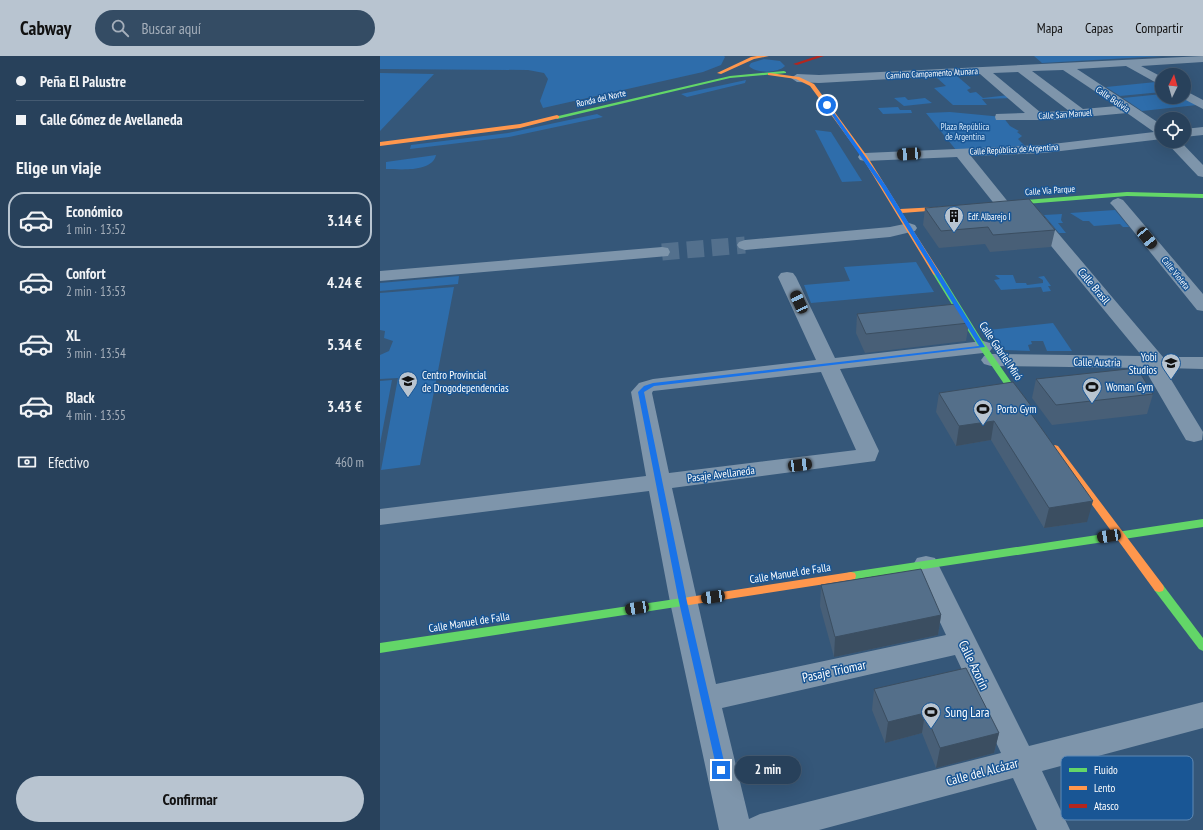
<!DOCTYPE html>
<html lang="es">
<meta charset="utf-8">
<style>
:root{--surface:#28415b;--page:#344c64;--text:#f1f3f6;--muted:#a5afbb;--line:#445a71;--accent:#b8c4d0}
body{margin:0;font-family:"PT Sans Narrow",sans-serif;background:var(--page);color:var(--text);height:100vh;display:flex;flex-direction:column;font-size:15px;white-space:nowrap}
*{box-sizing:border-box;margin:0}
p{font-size:13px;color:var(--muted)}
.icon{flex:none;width:22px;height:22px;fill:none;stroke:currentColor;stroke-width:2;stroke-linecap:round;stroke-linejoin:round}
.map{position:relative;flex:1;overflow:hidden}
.details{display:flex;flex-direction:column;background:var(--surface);width:380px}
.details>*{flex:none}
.banner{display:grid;align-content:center;height:88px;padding:0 16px;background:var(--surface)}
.needle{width:26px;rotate:5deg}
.buttons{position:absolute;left:775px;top:12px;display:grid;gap:8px}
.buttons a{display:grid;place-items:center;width:36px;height:36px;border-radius:50%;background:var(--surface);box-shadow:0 4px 16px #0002,0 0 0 1px var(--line);font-size:20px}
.end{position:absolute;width:18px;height:18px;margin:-9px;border:5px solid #1a73e8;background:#fff;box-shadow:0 0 0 2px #fff}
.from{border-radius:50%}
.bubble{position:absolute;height:28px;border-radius:14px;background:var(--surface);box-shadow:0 4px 16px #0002,0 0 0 1px var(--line);font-size:13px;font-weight:800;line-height:28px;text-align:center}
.car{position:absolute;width:12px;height:24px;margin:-12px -6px;border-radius:5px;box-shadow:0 0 3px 1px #0007;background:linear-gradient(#222 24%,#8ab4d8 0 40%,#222 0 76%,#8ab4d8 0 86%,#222 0)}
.banner b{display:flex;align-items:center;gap:14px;height:38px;font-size:15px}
.banner b+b{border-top:1px solid var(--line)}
.banner i{width:10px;height:10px;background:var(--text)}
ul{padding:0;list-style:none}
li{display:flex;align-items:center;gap:12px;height:56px;margin:0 8px 6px;padding:0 8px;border:2px solid transparent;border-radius:16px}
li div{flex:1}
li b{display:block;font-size:15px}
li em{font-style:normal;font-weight:800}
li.active{border-color:var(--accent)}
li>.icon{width:36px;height:36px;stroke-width:1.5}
h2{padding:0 16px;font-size:18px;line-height:48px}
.pay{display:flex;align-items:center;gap:10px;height:44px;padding:0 16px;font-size:15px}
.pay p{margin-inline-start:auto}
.button{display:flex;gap:8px;margin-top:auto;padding:8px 16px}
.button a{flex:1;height:46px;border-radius:24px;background:var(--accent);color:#111;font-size:16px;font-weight:800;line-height:46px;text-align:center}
header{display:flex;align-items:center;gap:24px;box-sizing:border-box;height:56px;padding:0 20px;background:var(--accent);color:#111}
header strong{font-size:19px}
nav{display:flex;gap:22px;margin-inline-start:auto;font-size:14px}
.search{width:280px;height:36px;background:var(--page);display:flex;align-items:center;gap:10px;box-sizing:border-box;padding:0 14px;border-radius:22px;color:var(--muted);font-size:15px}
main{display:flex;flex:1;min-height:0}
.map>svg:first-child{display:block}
.green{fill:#2e6dab}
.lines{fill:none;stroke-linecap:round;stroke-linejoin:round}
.street-tunnel{stroke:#53708d;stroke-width:17;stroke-dasharray:17 8;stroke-linecap:butt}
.street{fill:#7e95ab;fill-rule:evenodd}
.fast{fill:#63d668;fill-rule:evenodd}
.slow{fill:#ff974d;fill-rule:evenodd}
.jam{fill:#b3261e;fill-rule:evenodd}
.wall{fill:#485f77}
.shaded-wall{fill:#3b4e61}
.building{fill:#546f8a;stroke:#3b4e61}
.route{fill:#1a73e8}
.labels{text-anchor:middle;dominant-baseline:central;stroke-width:3;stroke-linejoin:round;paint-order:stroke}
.far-street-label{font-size:9px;fill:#fff;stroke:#195695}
.far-park-label{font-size:9px;fill:#d2e7fb;stroke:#195695}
.far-poi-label{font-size:9px;fill:#fff;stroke:#195695;text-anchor:start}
.street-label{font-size:11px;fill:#fff;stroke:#195695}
.poi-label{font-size:11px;fill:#fff;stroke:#195695;text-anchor:start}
.near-street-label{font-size:13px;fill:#fff;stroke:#195695}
.near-poi-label{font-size:13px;fill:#fff;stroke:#195695;text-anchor:start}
.key{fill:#195695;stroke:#5e89b5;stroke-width:1}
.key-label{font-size:11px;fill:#fff}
</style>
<header>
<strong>Cabway</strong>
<div class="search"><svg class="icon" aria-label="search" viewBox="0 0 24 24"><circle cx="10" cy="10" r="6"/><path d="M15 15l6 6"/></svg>Buscar aquí</div>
<nav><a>Mapa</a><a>Capas</a><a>Compartir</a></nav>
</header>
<main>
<section class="details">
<div class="banner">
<b><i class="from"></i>Peña El Palustre</b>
<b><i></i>Calle Gómez de Avellaneda</b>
</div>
<h2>Elige un viaje</h2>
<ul>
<li class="active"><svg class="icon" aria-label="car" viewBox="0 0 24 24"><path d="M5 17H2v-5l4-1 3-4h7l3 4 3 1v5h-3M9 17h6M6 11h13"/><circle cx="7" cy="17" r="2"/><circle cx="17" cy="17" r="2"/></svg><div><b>Económico</b><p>1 min · 13:52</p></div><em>3.14 €</em></li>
<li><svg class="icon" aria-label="car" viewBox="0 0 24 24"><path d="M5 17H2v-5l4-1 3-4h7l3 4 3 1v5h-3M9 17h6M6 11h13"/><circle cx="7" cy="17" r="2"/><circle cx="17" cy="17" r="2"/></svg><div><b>Confort</b><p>2 min · 13:53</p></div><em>4.24 €</em></li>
<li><svg class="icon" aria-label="car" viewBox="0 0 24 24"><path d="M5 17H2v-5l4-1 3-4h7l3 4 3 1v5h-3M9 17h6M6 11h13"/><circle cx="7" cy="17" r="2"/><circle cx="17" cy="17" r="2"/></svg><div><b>XL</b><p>3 min · 13:54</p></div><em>5.34 €</em></li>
<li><svg class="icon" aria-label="car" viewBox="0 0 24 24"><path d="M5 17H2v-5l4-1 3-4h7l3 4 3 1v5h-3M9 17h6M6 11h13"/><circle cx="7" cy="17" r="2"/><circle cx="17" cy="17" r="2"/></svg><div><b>Black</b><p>4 min · 13:55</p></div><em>3.43 €</em></li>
</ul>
<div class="pay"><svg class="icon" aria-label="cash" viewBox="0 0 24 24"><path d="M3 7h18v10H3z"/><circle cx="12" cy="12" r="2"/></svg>Efectivo<p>460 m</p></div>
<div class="button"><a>Confirmar</a></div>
</section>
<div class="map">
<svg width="823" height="774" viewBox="0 0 823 774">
<rect width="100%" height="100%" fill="#355779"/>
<!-- green -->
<g class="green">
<path d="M0 0H344L345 1 341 9 323 16 163 52 160 45 168 23 164 17 148 14 0 13Z"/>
<path d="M654 0H783L662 7Z"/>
<path d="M384 3 400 5 405 10C398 17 377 18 369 10L371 7Z"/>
<path d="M0 17 54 18 0 75Z"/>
<path d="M577 20 591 32 587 34 590 37 596 36 603 42 629 39 634 42 602 43 607 49H573L554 32 566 30 556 21Z"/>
<path d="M366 24 365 27 307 41 301 38Z"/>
<path d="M776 26 782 29V36L740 40 726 31Z"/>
<path d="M782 38V41H803L817 49 762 55 743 42Z"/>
<path d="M525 41 528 44 545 42 552 47 524 50 514 42Z"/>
<path d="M518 51 520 54H531L532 57 503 58 498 52Z"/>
<path d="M570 56 623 61 630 70 639 75 637 76 642 80 638 83 646 91 576 94 546 57Z"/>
<path d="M217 58 223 61 129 81 30 93 31 89 128 77Z"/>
<path d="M435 74 451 76 482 125 462 126Z"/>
<path d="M56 99C52 117 19 113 6 113V106Z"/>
<path d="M735 154 749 171H743L740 168 714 170 709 165H703L690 157Z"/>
<path d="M682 158 681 164 683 167H678L686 177H679L664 159Z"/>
<path d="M536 206 554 236 431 247 424 229 470 225 464 211Z"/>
<path d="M615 219H633L636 227H646L647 229 663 227V224L658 221 664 220 671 230H668L671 235 663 236 661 231 621 234 614 224 620 223Z"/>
<path d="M79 220 78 228 0 235V227Z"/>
<path d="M74 231 40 409 1 414 18 322 0 323V299L9 295 13 285 4 282 5 275 0 274V237Z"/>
<path d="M673 267 692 295H667L663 285H651L652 288 648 289 650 295 625 294 609 274Z"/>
<path d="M12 324 0 388V325Z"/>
</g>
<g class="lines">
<!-- street-tunnel -->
<path class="street-tunnel" d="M282 196 365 189"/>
<!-- street -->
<g class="street">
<path d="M823 0V6L761 10 782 21V30L746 10 697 13 782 69V83L664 97 591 100 629 147 626 150H616L577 101 485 105 480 104 478 101 480 98 485 97 664 89 774 76 747 57 671 64H616L615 61 616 58 645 57 600 18 439 27 417 26 411 22 417 18 439 19ZM683 14 737 50 703 53 652 15ZM638 16 689 55 660 56 613 17Z"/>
<path d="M804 34 823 44V53L800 41H804Z"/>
<path d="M823 71V79L804 81V73Z"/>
<path d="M785 85H800L823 109V121L818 120Z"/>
<path d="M738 142 743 144 823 238V255L817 254 733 150 730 147 733 144Z"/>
<path d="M654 154 660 156 783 301H823V313L784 312 823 376 822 384 814 386 806 384 764 312 611 310 604 308 601 304 604 300 611 298 762 300 648 162 646 159 648 156Z"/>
<path d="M529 167 535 169 537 172 535 175 510 181 365 194 359 192 357 189 359 186 365 184 510 171Z"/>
<path d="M282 191 288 192 290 196 288 200 0 225V215Z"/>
<path d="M407 216 413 217 416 221 455 302 603 285 610 287 613 291 610 295 603 297 460 313 499 395 495 405 292 432 336 628 566 579 533 509 537 502 546 500 555 502 649 690 823 646V672L662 715 690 774H657L633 722 439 774H339L290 546 269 435 0 469V453L266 420 251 336 259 327 273 323 436 304 398 221 401 217ZM441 316 476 394 289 417 272 337 273 335ZM575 599 621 697 380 758 369 763 342 652Z"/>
</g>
<!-- fast -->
<g class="fast">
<path d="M404 15 406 16V17L350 22 177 63 174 61 350 20Z"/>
<path d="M747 136 823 138V142L747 140 621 150 618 148 621 146Z"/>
<path d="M554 216H557L561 218 600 281 649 352 648 354H642L592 281 553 218Z"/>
<path d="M823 463V471L471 524 467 523 466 520 467 517 471 516Z"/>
<path d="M779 528 783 529 823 582V595L819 593 775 535 774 532 775 529Z"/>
<path d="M309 541 313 542 314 545 313 548 309 549 0 597V587Z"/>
</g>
<!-- slow -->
<g class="slow">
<path d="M377 0H389L374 3 341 18 337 17 371 1Z"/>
<path d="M390 17 419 21 434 28 487 100 520 153 576 150 577 151 574 153 522 157 561 218 560 220H557L553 218 482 101 430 30 416 23 388 19V17Z"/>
<path d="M177 59 179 60V62L140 72 0 90V86L140 68Z"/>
<path d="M675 389 678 390 783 529 784 532 783 535 779 536 775 535 672 394 670 392Z"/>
<path d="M471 516 475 517 476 520 475 523 471 524 309 549 305 548 304 545 305 542 309 541Z"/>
</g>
<!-- jam -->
<path class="jam" d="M437 0H444L417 9 413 8Z"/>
</g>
<!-- wall -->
<g class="wall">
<path d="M545 152 675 174 671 191 610 196 605 188 559 192 543 169Z"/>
<path d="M477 258 589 267 586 285 485 297 476 277Z"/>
<path d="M656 323 773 338 767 358 672 369 652 342Z"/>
<path d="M559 337 652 351 651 357 707 466 664 472 611 384 576 390 556 356Z"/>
<path d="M441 529 561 559 558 579 454 601 440 550Z"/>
<path d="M494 633 619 677 614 697 556 712 542 677 505 687 492 654Z"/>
</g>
<!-- shaded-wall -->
<g class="shaded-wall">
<path d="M614 365 611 384 576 390 579 370Z"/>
<path d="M713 445 707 466 664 472 669 452Z"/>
<path d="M561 559 558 579 454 601 455 581Z"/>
<path d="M545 657 542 677 505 687 508 666Z"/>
<path d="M619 677 614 697 556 712 560 692Z"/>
</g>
<!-- building -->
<g class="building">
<path d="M649 143 675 174 613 179 608 171 561 175 545 152Z"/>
<path d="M576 248 589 267 486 278 477 258Z"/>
<path d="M757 312 773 338 676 349 656 323Z"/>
<path d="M633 326 652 351 647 352 713 445 669 452 614 365 579 370 559 337Z"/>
<path d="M541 513 561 559 455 581 441 529Z"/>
<path d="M586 612 619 677 560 692 545 657 508 666 494 633Z"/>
</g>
<!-- route -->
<path class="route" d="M448 48 506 130 605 291 274 330 264 336 307 546 346 714 341 718 337 714 299 546 258 336 264 330 273 327 599 290 501 130 445 49Z"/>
<!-- icons -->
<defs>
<symbol id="building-pin" viewBox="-11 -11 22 30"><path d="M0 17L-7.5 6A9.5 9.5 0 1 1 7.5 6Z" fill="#b8c4d0" stroke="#195695"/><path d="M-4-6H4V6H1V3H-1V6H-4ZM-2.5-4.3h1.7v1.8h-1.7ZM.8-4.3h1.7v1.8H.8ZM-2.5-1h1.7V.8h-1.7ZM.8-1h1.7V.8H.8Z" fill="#111"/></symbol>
<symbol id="school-pin" viewBox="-11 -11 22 30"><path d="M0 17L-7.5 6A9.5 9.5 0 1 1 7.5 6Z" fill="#b8c4d0" stroke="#195695"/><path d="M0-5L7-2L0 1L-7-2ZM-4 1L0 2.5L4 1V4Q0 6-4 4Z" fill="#111"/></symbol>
<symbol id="stadium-pin" viewBox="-11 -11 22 30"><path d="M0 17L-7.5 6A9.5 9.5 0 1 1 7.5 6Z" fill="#b8c4d0" stroke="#195695"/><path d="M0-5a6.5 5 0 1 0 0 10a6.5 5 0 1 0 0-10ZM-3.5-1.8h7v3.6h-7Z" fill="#111"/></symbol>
</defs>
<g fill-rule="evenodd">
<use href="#building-pin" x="563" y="149" width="22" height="30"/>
<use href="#school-pin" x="780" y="296" width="22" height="30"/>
<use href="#school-pin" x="17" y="314" width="22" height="30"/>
<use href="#stadium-pin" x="701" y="320" width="22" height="30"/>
<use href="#stadium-pin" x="592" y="342" width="22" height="30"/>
<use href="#stadium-pin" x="540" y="645" width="22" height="30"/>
</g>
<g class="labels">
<!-- far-street labels -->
<g class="far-street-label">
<text transform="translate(552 17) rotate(-3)">Camino Campamento Atunara</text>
<text transform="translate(221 42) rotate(-13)">Ronda del Norte</text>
<text transform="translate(733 43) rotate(34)">Calle Bolivia</text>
<text transform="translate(685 58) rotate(-4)">Calle San Manuel</text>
<text transform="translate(634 93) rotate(-3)">Calle República de Argentina</text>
<text transform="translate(670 134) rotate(-4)">Calle Vía Parque</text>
<text transform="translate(796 217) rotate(51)">Calle Violeta</text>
</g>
<!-- far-park labels -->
<g class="far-park-label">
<text x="585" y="70">Plaza República<tspan x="585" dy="10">de Argentina</tspan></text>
</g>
<!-- far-poi labels -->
<g class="far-poi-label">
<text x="588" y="160">Edf. Albarejo I</text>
</g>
<!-- street labels -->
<g class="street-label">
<text transform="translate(714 230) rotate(50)">Calle Brasil</text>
<text transform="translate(621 295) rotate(56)">Calle Gabriel Miró</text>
<text transform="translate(717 306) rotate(1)">Calle Austria</text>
<text transform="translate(341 418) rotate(-7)">Pasaje Avellaneda</text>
<text transform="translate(410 517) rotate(-9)">Calle Manuel de Falla</text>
<text transform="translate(89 566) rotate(-9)">Calle Manuel de Falla</text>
</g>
<!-- poi labels -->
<g class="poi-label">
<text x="777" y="301" text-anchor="end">Yobi<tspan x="777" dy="13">Studios</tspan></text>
<text x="42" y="319">Centro Provincial<tspan x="42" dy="13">de Drogodependencias</tspan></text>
<text x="726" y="331">Woman Gym</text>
<text x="617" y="353">Porto Gym</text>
</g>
<!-- near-street labels -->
<g class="near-street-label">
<text transform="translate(594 609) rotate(64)">Calle Azorín</text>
<text transform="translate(454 615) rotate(-12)">Pasaje Triomar</text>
<text transform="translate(602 716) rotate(-15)">Calle del Alcázar</text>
</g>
<!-- near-poi labels -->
<g class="near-poi-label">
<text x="565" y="656">Sung Lara</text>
</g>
</g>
<!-- legend -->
<rect x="681" y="700" width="132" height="64" rx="6" class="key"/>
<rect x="689" y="712" width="18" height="4" fill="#63d668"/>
<rect x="689" y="730" width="18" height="4" fill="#ff974d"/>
<rect x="689" y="748" width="18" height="4" fill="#b3261e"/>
<g class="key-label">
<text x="714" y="718">Fluido</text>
<text x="714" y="736">Lento</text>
<text x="714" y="754">Atasco</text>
</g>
</svg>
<div class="buttons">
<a><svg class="needle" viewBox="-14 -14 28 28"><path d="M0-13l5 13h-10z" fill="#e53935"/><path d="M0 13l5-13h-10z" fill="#a5afbb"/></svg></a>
<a><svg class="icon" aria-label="locate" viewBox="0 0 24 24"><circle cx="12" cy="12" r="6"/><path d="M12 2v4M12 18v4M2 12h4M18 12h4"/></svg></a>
</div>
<i class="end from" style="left:447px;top:49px"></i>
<i class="end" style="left:341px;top:714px"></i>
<div class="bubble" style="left:355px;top:700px;width:66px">2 min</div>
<i class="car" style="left:529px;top:98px;rotate:266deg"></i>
<i class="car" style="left:767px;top:182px;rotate:141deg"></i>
<i class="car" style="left:419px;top:246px;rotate:335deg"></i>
<i class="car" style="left:420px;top:409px;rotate:83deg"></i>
<i class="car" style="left:729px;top:480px;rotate:261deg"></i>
<i class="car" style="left:333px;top:541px;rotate:262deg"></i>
<i class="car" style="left:257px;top:552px;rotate:261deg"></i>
</div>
</main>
